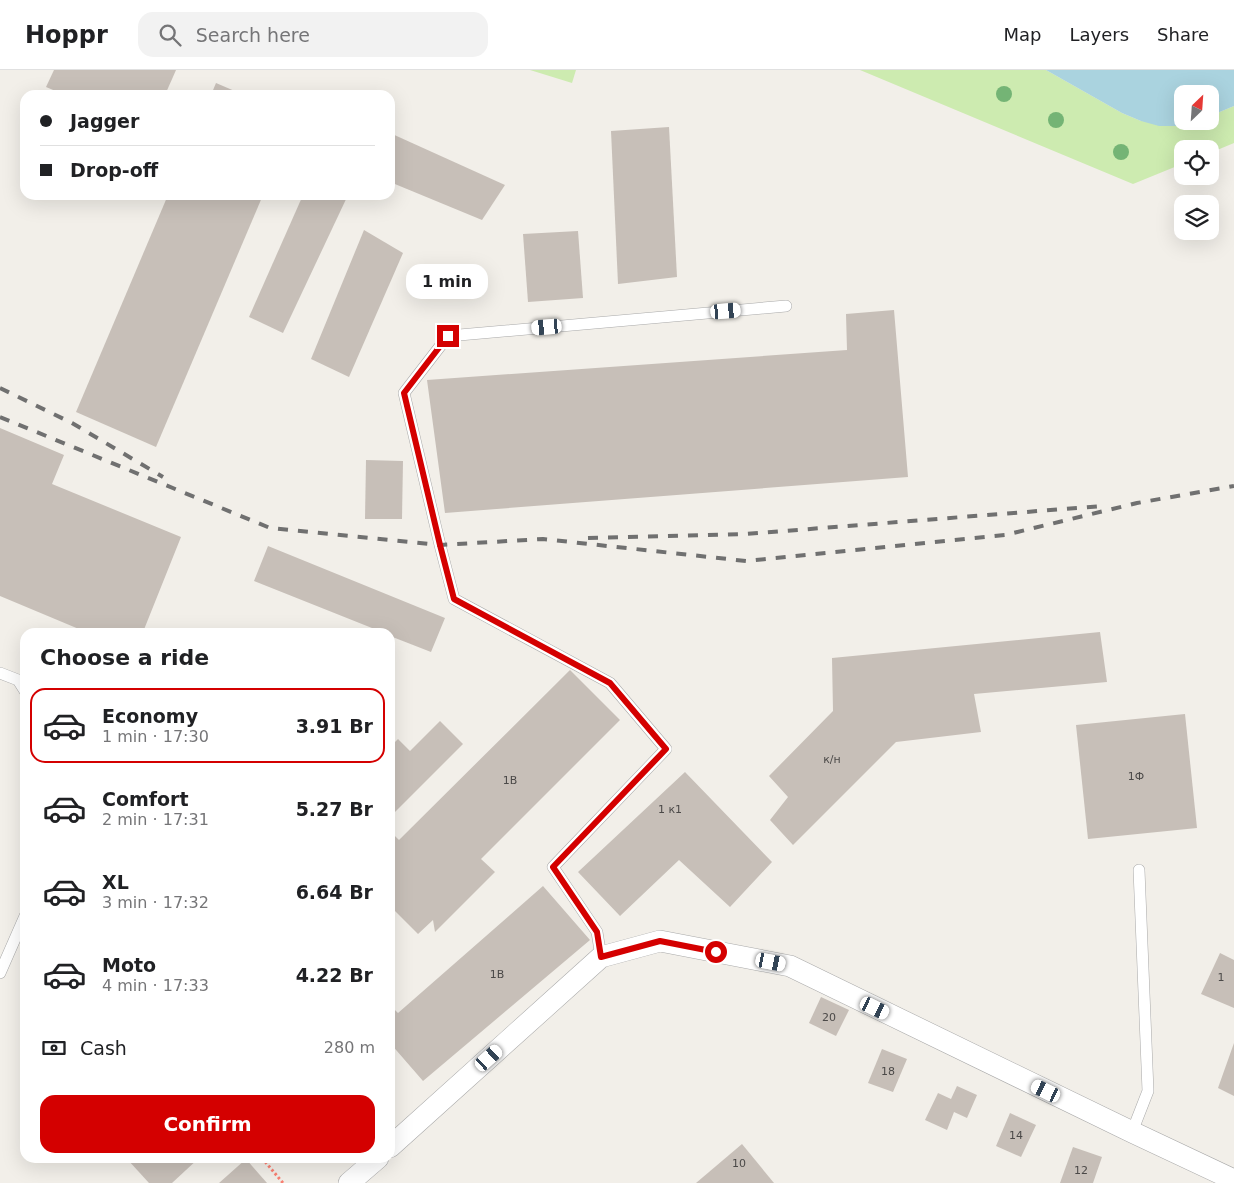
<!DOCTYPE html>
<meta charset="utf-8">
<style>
:root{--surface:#fff;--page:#f2f2f2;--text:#202124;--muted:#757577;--line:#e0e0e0;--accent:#d40000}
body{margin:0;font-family:"DejaVu Sans",sans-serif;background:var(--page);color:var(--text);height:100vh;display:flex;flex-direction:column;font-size:19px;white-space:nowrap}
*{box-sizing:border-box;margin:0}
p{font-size:16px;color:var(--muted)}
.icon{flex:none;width:28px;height:28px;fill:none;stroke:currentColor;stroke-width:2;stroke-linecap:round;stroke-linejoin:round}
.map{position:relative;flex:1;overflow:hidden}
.details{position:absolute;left:20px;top:558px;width:375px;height:535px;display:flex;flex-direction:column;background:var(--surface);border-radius:15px;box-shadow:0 5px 20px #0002}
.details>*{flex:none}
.hud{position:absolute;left:20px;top:20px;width:375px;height:110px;border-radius:15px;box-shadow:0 5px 20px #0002;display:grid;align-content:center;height:110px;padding:0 20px;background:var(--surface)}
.needle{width:32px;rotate:25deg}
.controls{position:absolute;left:1174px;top:15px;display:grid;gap:10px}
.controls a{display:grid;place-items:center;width:45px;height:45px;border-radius:10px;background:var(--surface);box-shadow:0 5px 20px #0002;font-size:25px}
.end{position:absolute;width:22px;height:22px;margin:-11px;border:6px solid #d40000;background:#fff;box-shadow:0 0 0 2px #fff}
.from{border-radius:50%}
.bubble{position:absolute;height:35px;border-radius:15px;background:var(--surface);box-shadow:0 5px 20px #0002;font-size:16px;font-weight:700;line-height:35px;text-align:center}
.car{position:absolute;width:15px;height:30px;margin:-15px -8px;border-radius:6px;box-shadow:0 0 4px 1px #0007;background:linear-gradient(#fff 24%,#345 0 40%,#fff 0 76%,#345 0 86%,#fff 0)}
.hud b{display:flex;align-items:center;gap:18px;height:48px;font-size:19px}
.hud b+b{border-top:1px solid var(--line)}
.hud i{width:12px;height:12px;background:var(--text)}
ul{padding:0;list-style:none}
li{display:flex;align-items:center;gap:15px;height:75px;margin:0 10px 8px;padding:0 10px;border:2px solid transparent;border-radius:15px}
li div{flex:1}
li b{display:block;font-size:19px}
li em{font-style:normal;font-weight:700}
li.selected{border-color:var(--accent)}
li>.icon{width:45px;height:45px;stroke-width:1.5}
h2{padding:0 20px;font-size:22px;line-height:60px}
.pay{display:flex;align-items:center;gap:12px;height:55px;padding:0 20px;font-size:19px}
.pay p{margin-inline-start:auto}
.cta{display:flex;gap:10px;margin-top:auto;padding:10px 20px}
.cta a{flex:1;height:58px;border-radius:15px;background:var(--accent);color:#fff;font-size:20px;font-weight:700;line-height:58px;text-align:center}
header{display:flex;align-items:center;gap:30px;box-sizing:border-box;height:70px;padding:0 25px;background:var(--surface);border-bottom:1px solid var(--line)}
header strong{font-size:24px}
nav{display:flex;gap:28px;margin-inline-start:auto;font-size:18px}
.search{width:350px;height:45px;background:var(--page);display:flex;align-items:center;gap:12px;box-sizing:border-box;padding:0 18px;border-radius:15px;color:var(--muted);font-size:19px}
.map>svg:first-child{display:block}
.grass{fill:#cdebb0}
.water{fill:#aad3df}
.building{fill:#c7bfb8}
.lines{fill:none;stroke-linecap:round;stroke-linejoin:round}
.lane-casing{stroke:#a9a9a9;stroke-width:12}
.street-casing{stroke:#a9a9a9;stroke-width:22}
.path{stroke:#fa8072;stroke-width:3;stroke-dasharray:2.5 2.5;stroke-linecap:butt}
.lane{stroke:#fff;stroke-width:11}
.street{stroke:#fff;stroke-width:21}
.rail{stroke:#707070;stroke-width:4;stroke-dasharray:10 10;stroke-linecap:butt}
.tree{fill:#74b475}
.route{stroke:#d40000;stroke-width:6}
.labels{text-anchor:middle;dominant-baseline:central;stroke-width:4;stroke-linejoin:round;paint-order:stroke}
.number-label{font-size:11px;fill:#4b4948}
</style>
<header>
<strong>Hoppr</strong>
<div class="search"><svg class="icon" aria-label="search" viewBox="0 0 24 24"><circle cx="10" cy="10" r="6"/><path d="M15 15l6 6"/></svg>Search here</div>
<nav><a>Map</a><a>Layers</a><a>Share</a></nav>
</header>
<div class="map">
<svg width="1234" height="1113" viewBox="0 0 1234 1113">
<rect width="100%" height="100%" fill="#f2efe9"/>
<!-- grass -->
<g class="grass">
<path d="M530 0H576L572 13Z"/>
<path d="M860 0H1046L1122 43 1141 51 1193 53 1196 51H1210V46L1234 36V73L1210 83V79H1182V94L1133 114Z"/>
</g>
<!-- water -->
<path class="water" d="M1046 0H1234V36L1210 46V24H1182V51H1196L1176 56H1159L1141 51 1122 43Z"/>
<!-- building -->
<g class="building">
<path d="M54 0H176L165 25H65L46 17Z"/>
<path d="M216 13 244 25H211Z"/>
<path d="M669 57 677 207 618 214 611 61Z"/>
<path d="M390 63 505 115 482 150 390 112Z"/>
<path d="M168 125H263L156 377 76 342Z"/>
<path d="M303 125H348L283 263 249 247Z"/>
<path d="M364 160 403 183 349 307 311 289Z"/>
<path d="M578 161 583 228 528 232 523 164Z"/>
<path d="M894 240 908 407 445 443 427 310 847 280 846 244Z"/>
<path d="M0 358 64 385 52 414 181 467 143 562H86L0 526Z"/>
<path d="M366 390 403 391 402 449H365Z"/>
<path d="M268 476 445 548 431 582 390 566V562H382L254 511Z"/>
<path d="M1100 562 1107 612 974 624 981 662 896 672 793 775 770 750 788 727 769 706 833 641 832 588Z"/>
<path d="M570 600 620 650 481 789 495 802 435 862 433 850 418 864 390 836V761L399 770Z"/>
<path d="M1185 644 1197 758 1088 769 1076 655Z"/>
<path d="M440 651 463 674 390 747V677L398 669 410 681Z"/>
<path d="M685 702 772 792 730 837 679 790 620 846 578 802Z"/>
<path d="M543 816 590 870 423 1011 390 973V939L392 937 398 943Z"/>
<path d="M1220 883 1234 890V938L1201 924Z"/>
<path d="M821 927 849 940 836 966 809 953Z"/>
<path d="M1234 973V1026L1218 1018Z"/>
<path d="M882 979 907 989 893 1022 868 1013Z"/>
<path d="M957 1016 977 1025 967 1048 954 1042 947 1060 925 1050 938 1023 951 1029Z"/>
<path d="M1010 1043 1036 1055 1021 1087 996 1076Z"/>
<path d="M742 1074 774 1113H696Z"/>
<path d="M1073 1077 1102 1087 1093 1113H1060Z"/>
<path d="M131 1088H199L172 1113H149L128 1090Z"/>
<path d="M246 1089 267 1113H219Z"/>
</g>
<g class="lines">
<defs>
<g id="lane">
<path d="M0 603 18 610 25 621"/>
<path d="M601 887 597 862 553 797 666 679 610 613 454 529 440 475 404 323 448 266 786 236"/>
<path d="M0 903 25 846"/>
<path d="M1132 1062 1148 1021 1139 800"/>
</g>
<g id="street">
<path d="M390 1077 601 887 660 871 790 896 1132 1062 1234 1110"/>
<path d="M349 1113 378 1088"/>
</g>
</defs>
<!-- lane casing -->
<use href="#lane" class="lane-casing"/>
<!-- street casing -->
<use href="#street" class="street-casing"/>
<!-- path -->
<path class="path" d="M262 1088 283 1113"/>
<!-- lane -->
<use href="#lane" class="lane"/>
<!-- street -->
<use href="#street" class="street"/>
<!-- rail -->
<g class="rail">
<path d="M0 318 72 353 163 407"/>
<path d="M0 347 270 458 440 475 543 469 746 491 1005 465 1137 433 1234 416"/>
<path d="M588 468 746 464 1102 436"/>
</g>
</g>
<!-- trees -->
<g class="tree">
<circle cx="1004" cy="24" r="8"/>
<circle cx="1056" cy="50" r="8"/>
<circle cx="1121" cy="82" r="8"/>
</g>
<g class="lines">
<!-- route -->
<path class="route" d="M448 266 404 323 440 475 454 529 610 613 666 679 553 797 597 862 601 887 660 871 716 882"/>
</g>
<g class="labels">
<!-- number labels -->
<g class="number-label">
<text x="832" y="689">к/н</text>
<text x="1136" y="706">1Ф</text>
<text x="510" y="710">1В</text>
<text x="670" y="739">1 к1</text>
<text x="497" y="904">1В</text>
<text x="1221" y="907">1</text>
<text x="829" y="947">20</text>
<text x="888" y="1001">18</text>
<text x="1016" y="1065">14</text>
<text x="739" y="1093">10</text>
<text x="1081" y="1100">12</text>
</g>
</g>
</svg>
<div class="controls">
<a><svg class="needle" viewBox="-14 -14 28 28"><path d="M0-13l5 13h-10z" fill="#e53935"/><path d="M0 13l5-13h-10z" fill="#757577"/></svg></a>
<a><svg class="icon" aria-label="locate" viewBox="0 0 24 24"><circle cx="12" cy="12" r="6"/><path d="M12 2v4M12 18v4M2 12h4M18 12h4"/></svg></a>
<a><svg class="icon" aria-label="layers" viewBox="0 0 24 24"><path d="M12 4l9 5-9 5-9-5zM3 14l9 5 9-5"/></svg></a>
</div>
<i class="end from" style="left:716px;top:882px"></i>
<i class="end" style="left:448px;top:266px"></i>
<div class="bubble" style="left:406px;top:194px;width:82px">1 min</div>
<i class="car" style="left:726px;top:241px;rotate:85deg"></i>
<i class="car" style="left:547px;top:257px;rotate:265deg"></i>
<i class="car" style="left:771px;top:892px;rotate:101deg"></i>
<i class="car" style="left:875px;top:938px;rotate:116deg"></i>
<i class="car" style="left:489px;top:988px;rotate:48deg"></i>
<i class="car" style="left:1046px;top:1021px;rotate:296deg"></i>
<div class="hud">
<b><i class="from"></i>Jagger</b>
<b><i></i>Drop-off</b>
</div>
<section class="details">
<h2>Choose a ride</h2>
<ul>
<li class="selected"><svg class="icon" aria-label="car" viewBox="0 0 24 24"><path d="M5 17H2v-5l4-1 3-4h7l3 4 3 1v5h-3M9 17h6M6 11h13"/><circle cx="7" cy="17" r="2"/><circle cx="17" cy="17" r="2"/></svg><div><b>Economy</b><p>1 min · 17:30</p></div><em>3.91 Br</em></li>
<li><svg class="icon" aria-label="car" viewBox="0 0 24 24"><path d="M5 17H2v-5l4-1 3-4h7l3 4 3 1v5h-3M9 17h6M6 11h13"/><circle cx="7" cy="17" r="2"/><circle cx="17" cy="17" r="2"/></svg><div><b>Comfort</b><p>2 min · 17:31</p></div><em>5.27 Br</em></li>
<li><svg class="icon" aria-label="car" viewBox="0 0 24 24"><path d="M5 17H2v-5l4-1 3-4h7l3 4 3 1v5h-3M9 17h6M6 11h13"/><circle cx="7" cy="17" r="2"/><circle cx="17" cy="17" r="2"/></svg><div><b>XL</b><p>3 min · 17:32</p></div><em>6.64 Br</em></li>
<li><svg class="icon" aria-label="car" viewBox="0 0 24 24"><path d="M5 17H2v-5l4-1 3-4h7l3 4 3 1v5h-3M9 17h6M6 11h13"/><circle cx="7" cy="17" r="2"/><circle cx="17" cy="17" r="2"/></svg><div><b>Moto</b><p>4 min · 17:33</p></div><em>4.22 Br</em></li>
</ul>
<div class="pay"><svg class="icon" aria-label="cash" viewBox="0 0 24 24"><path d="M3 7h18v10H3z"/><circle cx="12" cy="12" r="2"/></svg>Cash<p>280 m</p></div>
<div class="cta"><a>Confirm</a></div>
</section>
</div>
